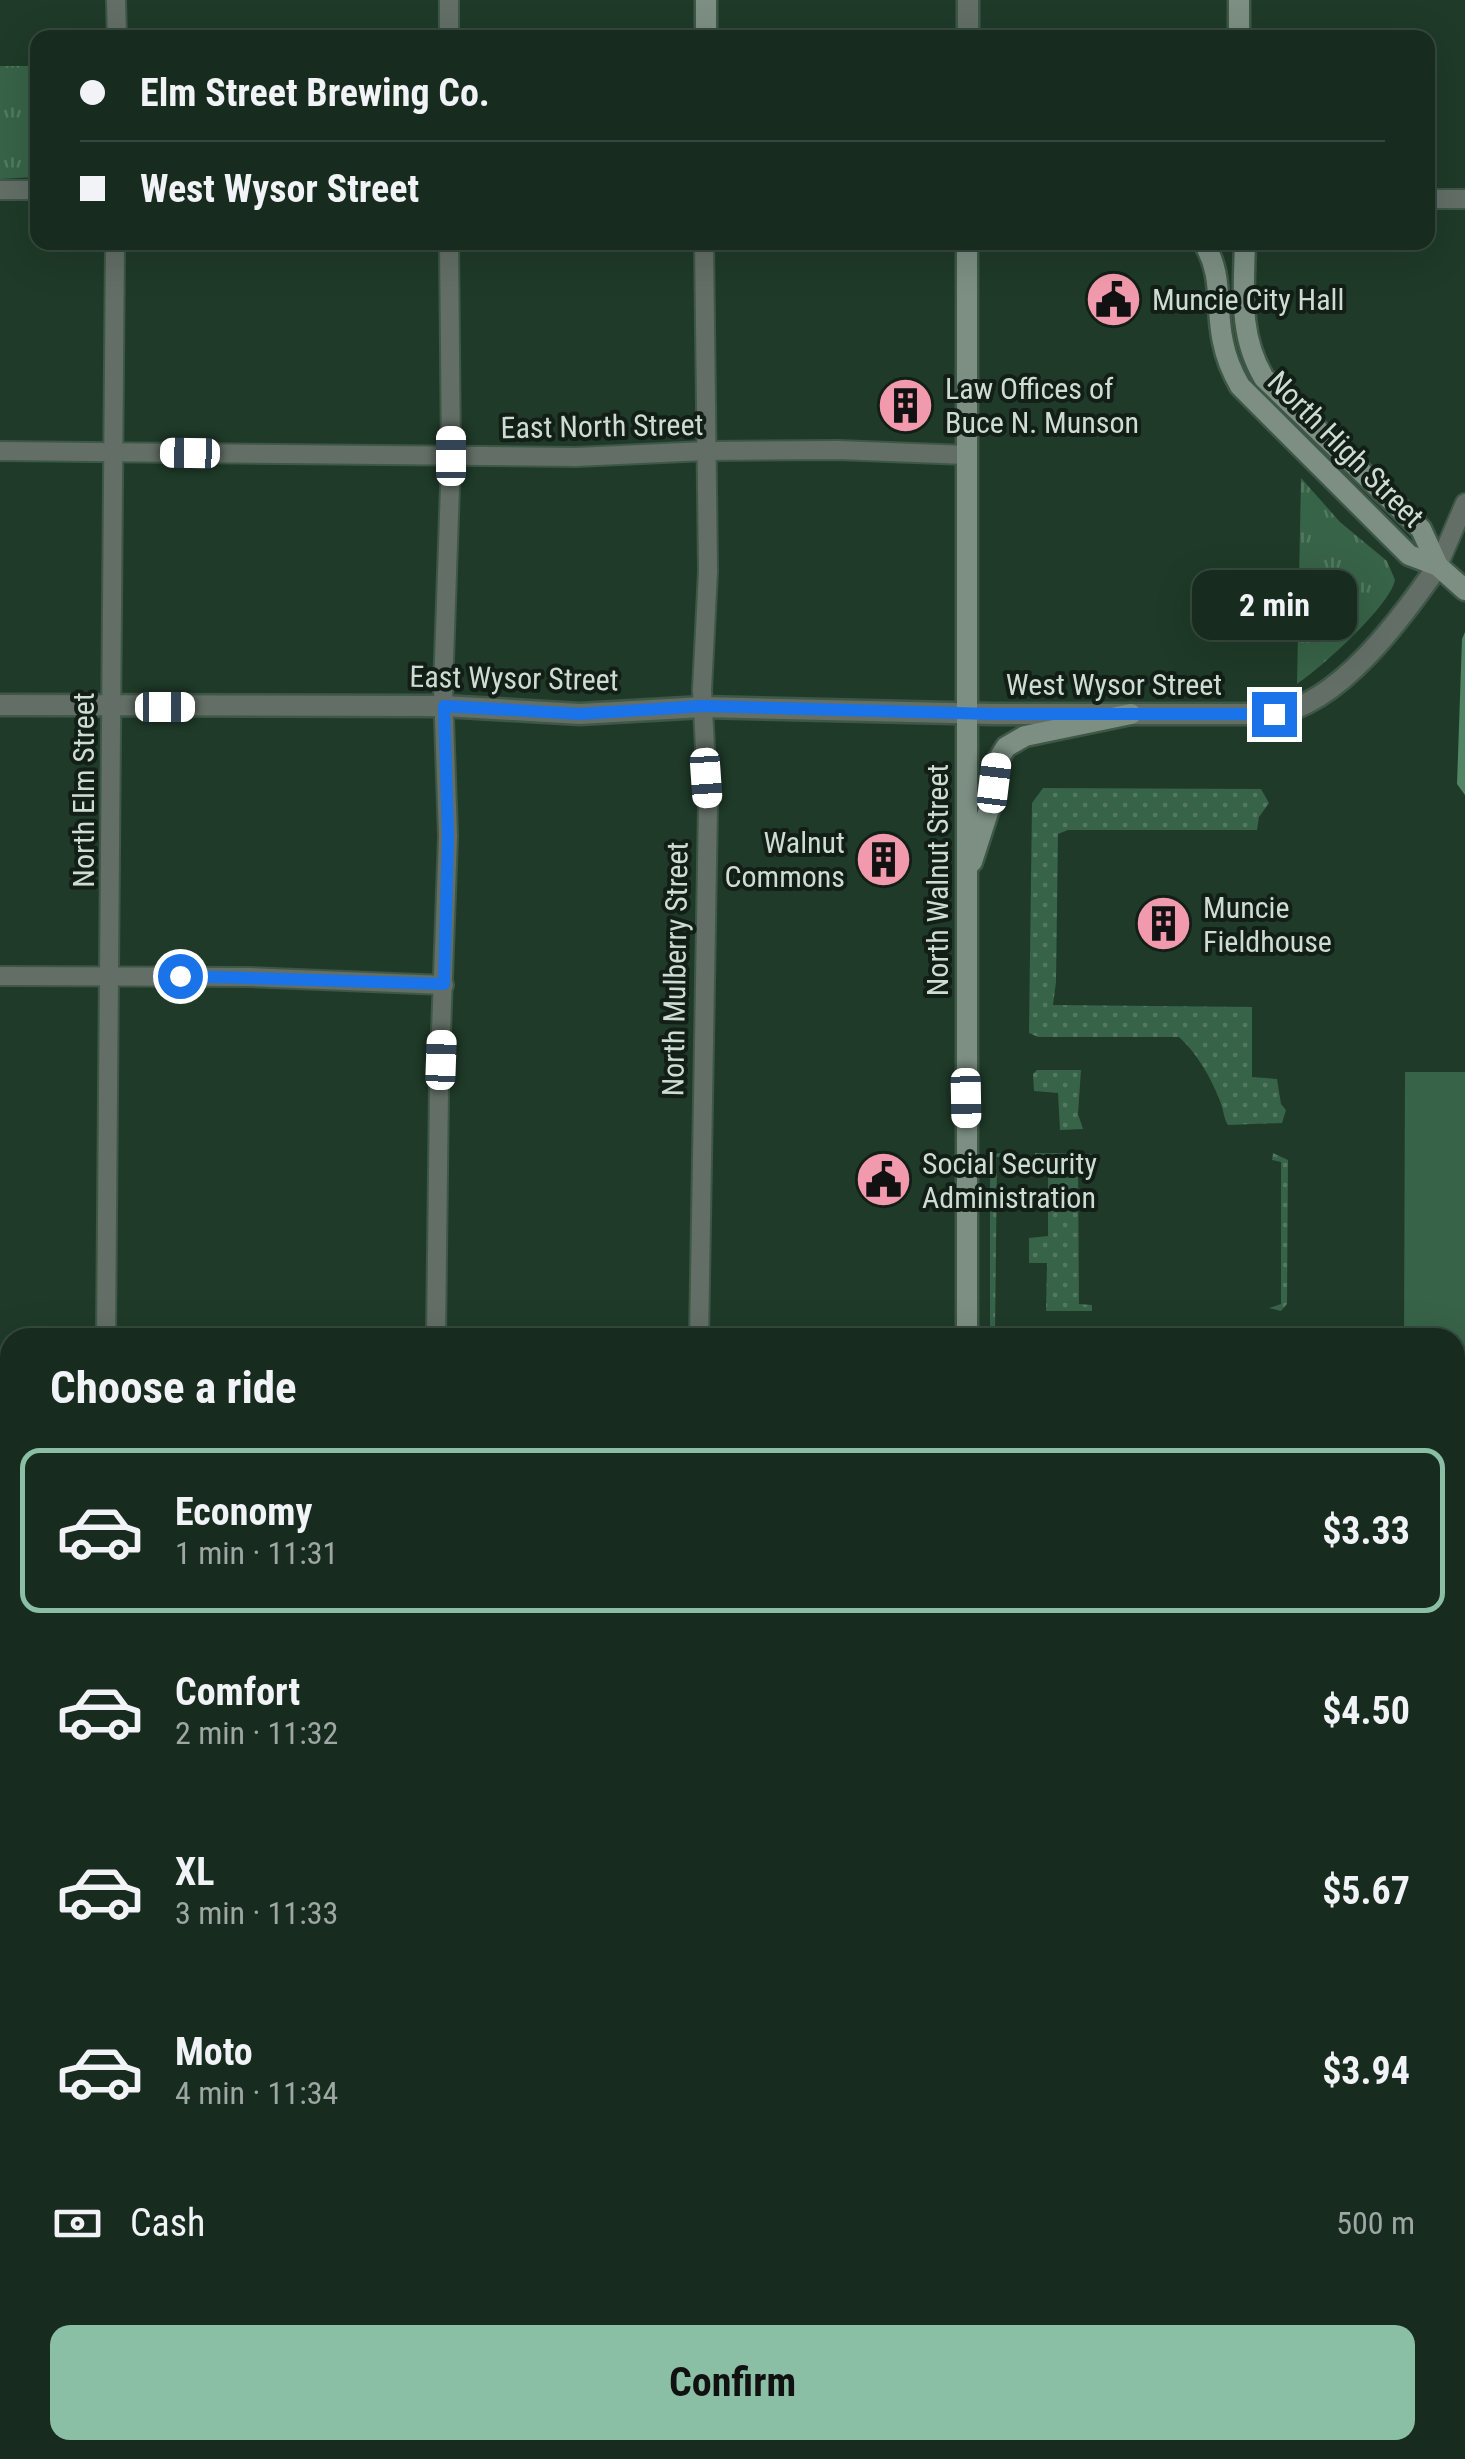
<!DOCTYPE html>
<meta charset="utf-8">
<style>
:root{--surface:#172c1f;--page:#203428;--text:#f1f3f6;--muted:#9ea7a4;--line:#36483d;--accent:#8abfa5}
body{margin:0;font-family:"Roboto Condensed",sans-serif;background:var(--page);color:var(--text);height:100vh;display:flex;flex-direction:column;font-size:38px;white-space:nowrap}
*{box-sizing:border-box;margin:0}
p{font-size:32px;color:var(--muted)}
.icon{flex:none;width:55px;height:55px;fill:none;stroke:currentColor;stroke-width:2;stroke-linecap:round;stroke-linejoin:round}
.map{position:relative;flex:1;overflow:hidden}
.side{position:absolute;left:0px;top:1328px;width:1465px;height:1132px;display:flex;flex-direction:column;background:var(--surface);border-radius:30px 30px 0 0;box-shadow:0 10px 40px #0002,0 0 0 2px var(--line)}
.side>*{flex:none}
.banner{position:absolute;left:30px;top:30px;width:1405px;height:220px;border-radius:20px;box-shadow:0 10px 40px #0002,0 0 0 2px var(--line);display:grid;align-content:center;height:220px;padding:0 50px;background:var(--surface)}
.end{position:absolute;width:45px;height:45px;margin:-22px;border:12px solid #1a73e8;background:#fff;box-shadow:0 0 0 5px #fff}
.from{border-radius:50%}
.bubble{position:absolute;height:70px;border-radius:20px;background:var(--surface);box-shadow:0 10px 40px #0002,0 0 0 2px var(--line);font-size:32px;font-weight:700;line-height:70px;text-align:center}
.car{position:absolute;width:30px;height:60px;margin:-30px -15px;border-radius:12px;box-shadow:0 0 8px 2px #0007;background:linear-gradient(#fff 24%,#345 0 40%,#fff 0 76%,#345 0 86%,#fff 0)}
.banner b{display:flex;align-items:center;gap:35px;height:95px;font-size:38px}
.banner b+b{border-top:2px solid var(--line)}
.banner i{width:25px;height:25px;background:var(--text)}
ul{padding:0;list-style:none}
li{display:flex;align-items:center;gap:30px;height:165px;margin:0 20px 15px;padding:0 30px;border:5px solid transparent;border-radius:20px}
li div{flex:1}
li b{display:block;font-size:38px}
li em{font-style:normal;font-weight:700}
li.on{border-color:var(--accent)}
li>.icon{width:90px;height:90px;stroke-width:1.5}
h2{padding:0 50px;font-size:45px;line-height:120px}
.pay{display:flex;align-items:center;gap:25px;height:110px;padding:0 50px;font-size:38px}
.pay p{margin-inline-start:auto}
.cta{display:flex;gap:20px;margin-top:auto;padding:20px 50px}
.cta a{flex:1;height:115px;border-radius:20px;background:var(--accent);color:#111;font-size:40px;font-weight:700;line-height:115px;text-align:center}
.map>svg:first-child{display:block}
.grass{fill:url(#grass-dots)}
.park{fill:url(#park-tufts)}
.garden{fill:#376348}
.water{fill:#518564}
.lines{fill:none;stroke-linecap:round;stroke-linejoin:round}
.minor-casing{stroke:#3e5747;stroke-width:22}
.tertiary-casing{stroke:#3e5747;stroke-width:25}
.secondary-casing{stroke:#3e5747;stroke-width:25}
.minor{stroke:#626e66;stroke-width:18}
.tertiary{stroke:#626e66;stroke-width:20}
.secondary{stroke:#7c8f82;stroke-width:20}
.route{stroke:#1a73e8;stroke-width:12}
.labels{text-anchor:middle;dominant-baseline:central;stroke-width:8;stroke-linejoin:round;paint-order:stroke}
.poi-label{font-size:30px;fill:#cdddd2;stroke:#121e16;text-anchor:start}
.street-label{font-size:30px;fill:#cdddd2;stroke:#121e16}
</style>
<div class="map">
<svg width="1465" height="2459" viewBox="0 0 1465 2459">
<defs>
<pattern id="grass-dots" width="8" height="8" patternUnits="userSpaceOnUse" patternTransform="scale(2.5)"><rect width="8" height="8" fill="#376348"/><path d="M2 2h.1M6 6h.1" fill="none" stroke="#537962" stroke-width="1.8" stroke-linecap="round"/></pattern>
<pattern id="park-tufts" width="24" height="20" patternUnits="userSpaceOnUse" patternTransform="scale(2.5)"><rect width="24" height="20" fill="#376348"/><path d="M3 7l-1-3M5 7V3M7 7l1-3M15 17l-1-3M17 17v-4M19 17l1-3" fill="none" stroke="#537962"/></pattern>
</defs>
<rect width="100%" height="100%" fill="#1f3a29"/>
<!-- grass -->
<g class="grass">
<path d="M1043 788 1261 789 1269 803 1259 817 1257 830H1068L1058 834 1056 982 1053 1005 1252 1007V1077L1277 1079 1281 1104 1286 1110 1282 1123 1228 1125C1223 1117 1224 1110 1220 1101 1211 1078 1197 1053 1179 1037H1038L1029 1033 1032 803Z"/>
<path d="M1037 1070H1081L1078 1114 1083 1129 1060 1130 1058 1093 1034 1091 1033 1074Z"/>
<path d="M998 1153 1010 1154 1008 1158 997 1157 995 1337 990 1338V1160Z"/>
<path d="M1035 1153 1093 1154 1094 1159 1078 1160 1079 1304 1092 1305V1311H1046L1047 1263H1029V1238L1048 1236V1160L1036 1159Z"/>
<path d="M1273 1153 1288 1160 1287 1304 1281 1311 1269 1308 1281 1304V1162L1272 1160Z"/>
<path d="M1455 1831 1457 1885 1465 1886V2103H1455Z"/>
<rect x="1455" y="2266" width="10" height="93"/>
</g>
<!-- park -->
<g class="park">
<path d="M0 66H37V177L0 179Z"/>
<path d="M1301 478 1340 522 1387 561 1395 580C1390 606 1321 668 1297 684Z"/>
</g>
<!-- garden -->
<path class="garden" d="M1405 1072H1465V1367H1455V1338L1404 1337Z"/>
<!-- water -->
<g class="water">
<path d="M1465 632V795L1457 784 1462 639Z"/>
<path d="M0 1835 10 1838V2024L0 2004Z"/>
<path d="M0 2248 10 2260V2422L0 2411Z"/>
<path d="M33 2450H167L174 2459H41Z"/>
</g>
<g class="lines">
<defs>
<g id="minor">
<path d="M116 0 117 38"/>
<path d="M449 38V0"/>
<path d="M0 190H38"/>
<path d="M1428 199H1465"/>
<path d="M0 451 576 457 706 451 838 450 966 455"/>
<path d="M1438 566 1465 503"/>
<path d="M0 976 250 977 444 985"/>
<path d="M106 1338 115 242"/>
<path d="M436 1338 439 1088 448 836 443 689 451 457 449 242"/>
<path d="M699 1338 708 805 702 690 708 571 704 242"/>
<path d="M0 1532H10"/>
<path d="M51 2459 53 2450"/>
<path d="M432 2459V2450"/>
<path d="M692 2459V2450"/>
</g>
<g id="tertiary">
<path d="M968 38V0"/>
<path d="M0 705 444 706 580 714 703 707 993 714H1275C1341 703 1401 618 1438 566"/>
</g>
<g id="secondary">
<path d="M706 38V0"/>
<path d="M1239 38V0"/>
<path d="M967 242V1338"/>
<path d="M1203 242C1224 274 1215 307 1223 342 1226 358 1232 372 1240 386L1409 555 1438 566 1465 590"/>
<path d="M1245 242C1244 290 1238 335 1264 378L1421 529 1438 566"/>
<path d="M972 862 991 803 996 763 1006 747 1025 736 1131 714"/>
<path d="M960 2459V2450"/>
</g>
</defs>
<!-- minor casing -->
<use href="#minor" class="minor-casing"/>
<!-- tertiary casing -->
<use href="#tertiary" class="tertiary-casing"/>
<!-- secondary casing -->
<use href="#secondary" class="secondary-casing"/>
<!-- minor -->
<use href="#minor" class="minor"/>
<!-- tertiary -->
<use href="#tertiary" class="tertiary"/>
<!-- secondary -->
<use href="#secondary" class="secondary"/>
</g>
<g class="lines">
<!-- route -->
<path class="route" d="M180 976 444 984 448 836 444 706 580 714 703 706 992 714H1274"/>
</g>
<!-- icons -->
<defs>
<symbol id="civic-disc" viewBox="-11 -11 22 22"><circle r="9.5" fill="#f29aad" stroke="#121e16"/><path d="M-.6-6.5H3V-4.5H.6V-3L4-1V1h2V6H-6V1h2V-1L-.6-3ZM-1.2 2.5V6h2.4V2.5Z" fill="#111"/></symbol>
<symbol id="building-disc" viewBox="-11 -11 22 22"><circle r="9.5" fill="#f29aad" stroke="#121e16"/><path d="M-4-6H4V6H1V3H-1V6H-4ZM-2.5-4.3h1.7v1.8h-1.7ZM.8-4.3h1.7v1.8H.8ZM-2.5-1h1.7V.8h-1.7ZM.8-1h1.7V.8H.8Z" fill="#111"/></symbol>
</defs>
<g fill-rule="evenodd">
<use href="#civic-disc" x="1082" y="268" width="63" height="63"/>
<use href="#building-disc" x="874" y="374" width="63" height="63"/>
<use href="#building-disc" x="852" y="828" width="63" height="63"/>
<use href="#building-disc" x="1132" y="892" width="63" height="63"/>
<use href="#civic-disc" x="852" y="1148" width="63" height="63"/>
</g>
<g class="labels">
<!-- poi labels -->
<g class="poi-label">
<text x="1152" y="299">Muncie City Hall</text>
<text x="945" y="388">Law Offices of<tspan x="945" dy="34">Buce N. Munson</tspan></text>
<text x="845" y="842" text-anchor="end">Walnut<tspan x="845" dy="34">Commons</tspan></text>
<text x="1203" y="907">Muncie<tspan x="1203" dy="34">Fieldhouse</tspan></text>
<text x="922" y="1163">Social Security<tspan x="922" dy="34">Administration</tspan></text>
</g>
<!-- street labels -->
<g class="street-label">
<text transform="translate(602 426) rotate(-1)">East North Street</text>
<text transform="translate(1346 449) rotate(45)">North High Street</text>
<text transform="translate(514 678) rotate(1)">East Wysor Street</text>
<text x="1114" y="684">West Wysor Street</text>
<text transform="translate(83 790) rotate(-90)">North Elm Street</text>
<text transform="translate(937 880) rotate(-90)">North Walnut Street</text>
<text transform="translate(675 969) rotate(-89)">North Mulberry Street</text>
</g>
</g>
</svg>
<i class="end from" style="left:180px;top:976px"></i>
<i class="end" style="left:1274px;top:714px"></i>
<div class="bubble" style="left:1192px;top:570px;width:165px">2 min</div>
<i class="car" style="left:190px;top:453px;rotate:271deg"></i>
<i class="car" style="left:451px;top:456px;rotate:0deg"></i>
<i class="car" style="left:165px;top:707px;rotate:90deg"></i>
<i class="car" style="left:706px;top:778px;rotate:176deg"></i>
<i class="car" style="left:994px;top:783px;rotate:7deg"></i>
<i class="car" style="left:441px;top:1060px;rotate:2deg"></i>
<i class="car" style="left:966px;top:1098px;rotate:179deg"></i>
<div class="banner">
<b><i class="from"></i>Elm Street Brewing Co.</b>
<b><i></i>West Wysor Street</b>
</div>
<section class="side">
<h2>Choose a ride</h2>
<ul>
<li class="on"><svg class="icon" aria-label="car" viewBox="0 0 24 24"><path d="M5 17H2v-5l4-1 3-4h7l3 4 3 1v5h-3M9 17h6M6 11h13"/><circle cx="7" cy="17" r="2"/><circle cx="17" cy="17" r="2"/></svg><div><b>Economy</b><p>1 min · 11:31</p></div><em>$3.33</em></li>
<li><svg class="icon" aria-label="car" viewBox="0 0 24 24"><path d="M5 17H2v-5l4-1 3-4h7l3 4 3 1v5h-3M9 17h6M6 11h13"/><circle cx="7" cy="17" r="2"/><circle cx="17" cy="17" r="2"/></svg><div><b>Comfort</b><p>2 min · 11:32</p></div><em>$4.50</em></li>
<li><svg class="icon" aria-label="car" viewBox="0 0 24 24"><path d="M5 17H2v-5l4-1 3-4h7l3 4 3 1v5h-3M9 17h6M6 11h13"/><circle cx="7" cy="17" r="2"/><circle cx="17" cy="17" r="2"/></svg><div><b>XL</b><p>3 min · 11:33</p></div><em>$5.67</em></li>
<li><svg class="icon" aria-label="car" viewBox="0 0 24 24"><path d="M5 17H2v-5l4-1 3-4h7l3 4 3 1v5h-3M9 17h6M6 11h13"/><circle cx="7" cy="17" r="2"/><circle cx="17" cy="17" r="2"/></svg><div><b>Moto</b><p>4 min · 11:34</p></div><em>$3.94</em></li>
</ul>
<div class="pay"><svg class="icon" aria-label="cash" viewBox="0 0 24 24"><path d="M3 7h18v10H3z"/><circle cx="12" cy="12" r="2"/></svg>Cash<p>500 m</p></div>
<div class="cta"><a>Confirm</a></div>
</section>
</div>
